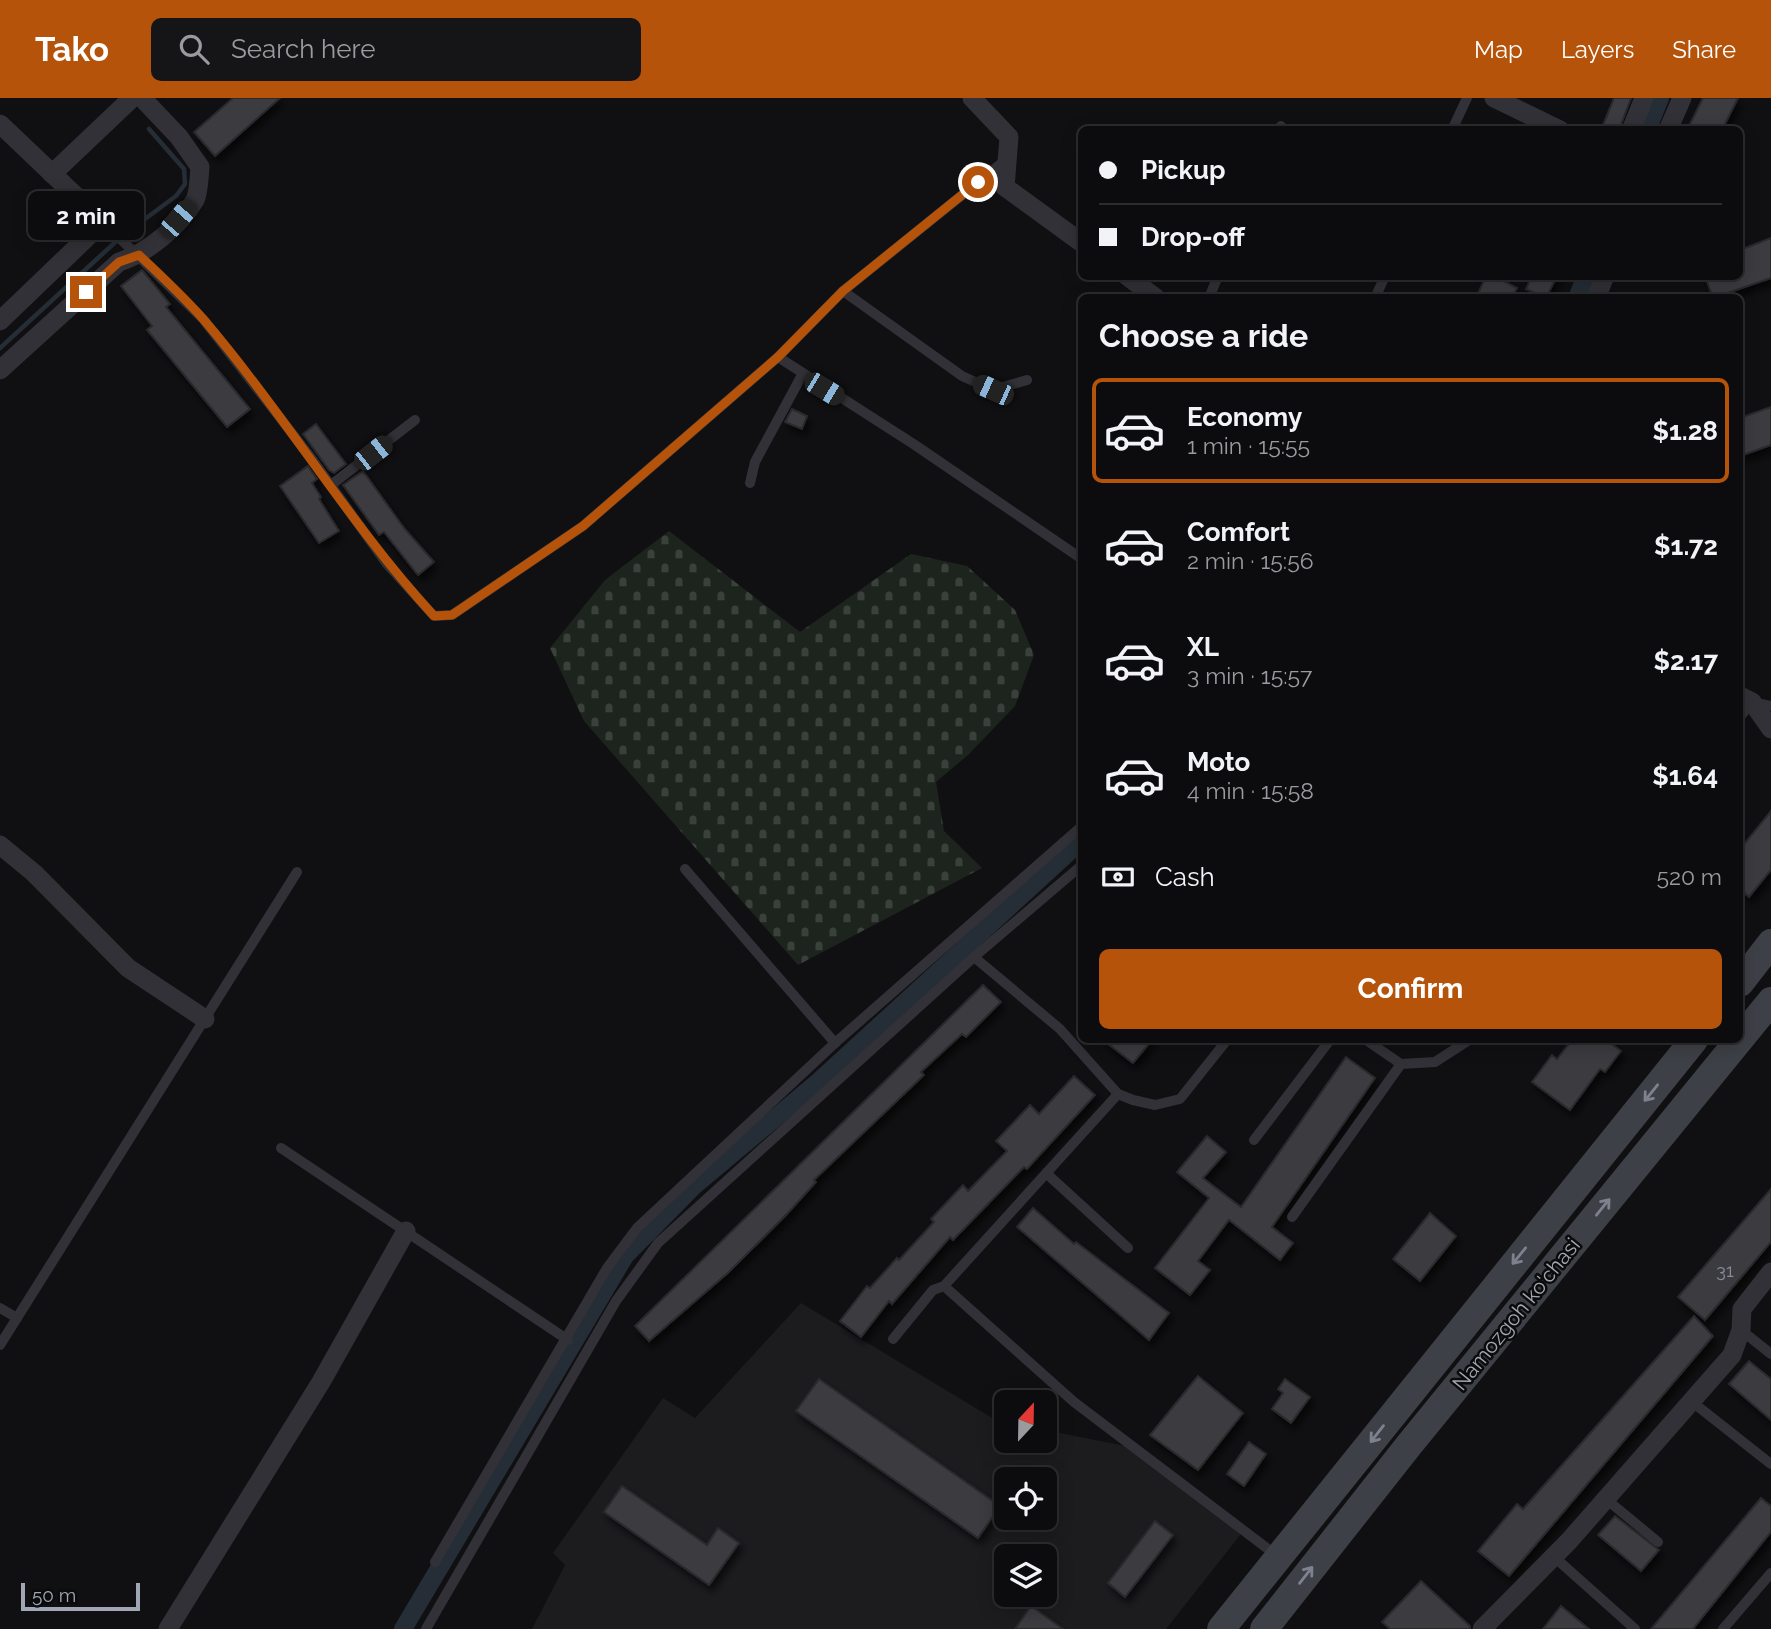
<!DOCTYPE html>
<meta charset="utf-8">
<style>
:root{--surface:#0c0c0e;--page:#151517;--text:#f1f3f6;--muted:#9a9b9e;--line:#2c2c2e;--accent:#b45309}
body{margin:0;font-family:Raleway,sans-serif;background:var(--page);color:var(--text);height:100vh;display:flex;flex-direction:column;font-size:26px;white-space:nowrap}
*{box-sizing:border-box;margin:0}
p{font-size:23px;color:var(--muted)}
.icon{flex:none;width:38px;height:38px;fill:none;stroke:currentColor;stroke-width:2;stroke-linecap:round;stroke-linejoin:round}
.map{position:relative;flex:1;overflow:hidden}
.details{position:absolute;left:1078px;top:196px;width:665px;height:749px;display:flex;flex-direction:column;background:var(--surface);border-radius:10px;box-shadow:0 4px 18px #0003,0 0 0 2px var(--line)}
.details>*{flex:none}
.guide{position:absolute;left:1078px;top:28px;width:665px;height:154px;border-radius:10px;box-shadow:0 4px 18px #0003,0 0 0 2px var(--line);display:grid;align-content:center;height:154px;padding:0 21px;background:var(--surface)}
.needle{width:46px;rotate:22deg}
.fabs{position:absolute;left:994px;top:1292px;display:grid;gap:14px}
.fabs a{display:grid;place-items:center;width:63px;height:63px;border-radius:10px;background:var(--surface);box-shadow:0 4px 18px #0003,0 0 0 2px var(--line);font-size:35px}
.scale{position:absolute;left:21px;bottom:18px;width:119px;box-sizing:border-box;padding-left:7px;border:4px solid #a0a6b4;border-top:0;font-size:19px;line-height:24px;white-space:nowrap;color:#a0a6b4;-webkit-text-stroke:5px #0b0b0c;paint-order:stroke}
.end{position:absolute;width:32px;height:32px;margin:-16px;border:9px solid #b45309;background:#fff;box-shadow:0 0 0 4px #fff}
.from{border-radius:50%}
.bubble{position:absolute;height:49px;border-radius:10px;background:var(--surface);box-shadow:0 4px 18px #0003,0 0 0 2px var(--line);font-size:23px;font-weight:700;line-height:49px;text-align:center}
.car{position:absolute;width:21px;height:42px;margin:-21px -10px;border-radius:9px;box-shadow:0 0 5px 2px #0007;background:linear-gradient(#222 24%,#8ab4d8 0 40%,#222 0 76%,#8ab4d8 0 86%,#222 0)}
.guide b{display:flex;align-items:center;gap:24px;height:66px;font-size:26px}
.guide b+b{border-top:2px solid var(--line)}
.guide i{width:18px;height:18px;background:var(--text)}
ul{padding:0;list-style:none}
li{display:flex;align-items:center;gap:21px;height:105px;margin:0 14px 10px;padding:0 7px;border:4px solid transparent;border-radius:10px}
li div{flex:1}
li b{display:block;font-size:26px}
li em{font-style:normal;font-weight:700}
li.selected{border-color:var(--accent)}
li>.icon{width:63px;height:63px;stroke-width:1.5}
h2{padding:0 21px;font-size:32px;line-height:84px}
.pay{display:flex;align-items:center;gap:18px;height:77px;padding:0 21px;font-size:26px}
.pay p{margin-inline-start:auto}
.button{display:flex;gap:14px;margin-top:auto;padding:14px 21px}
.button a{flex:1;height:80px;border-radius:10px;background:var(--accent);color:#fff;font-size:28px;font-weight:700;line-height:80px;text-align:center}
header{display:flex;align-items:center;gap:42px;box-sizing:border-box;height:98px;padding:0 35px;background:var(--accent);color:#fff}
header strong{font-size:33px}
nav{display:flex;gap:38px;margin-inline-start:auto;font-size:24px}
.search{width:490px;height:63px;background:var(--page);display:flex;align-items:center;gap:18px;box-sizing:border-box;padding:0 24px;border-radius:10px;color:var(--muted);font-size:26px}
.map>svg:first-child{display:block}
.built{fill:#1c1c1f;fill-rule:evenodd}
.cemetery{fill:url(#cemetery-stones)}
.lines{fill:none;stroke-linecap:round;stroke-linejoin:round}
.stream{stroke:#252e36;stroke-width:4.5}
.canal{stroke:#252e36;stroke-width:18}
.building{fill:#3a3b40;stroke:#2a2a2e;stroke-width:2;filter:url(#shadow)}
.service{stroke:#313137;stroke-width:10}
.minor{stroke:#313137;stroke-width:19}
.secondary{stroke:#3e4047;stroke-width:28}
.oneway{stroke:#7e828e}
.route{stroke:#b45309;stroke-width:9}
.labels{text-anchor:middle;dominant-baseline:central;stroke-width:5;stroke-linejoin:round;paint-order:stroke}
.number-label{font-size:18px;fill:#868b97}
.street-label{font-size:21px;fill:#a0a6b4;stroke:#0b0b0c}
</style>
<header>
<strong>Tako</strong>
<div class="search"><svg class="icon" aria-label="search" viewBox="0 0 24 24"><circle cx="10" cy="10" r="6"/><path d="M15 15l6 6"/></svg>Search here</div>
<nav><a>Map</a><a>Layers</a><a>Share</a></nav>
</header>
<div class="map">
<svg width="1771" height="1531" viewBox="0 0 1771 1531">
<defs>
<pattern id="cemetery-stones" width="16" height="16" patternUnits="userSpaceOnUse" patternTransform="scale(1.75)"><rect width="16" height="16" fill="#1c241d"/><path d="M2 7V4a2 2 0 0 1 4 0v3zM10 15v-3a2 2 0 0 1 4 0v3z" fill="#3a413b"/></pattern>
<filter id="shadow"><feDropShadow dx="3.5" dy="6" stdDeviation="3.5" flood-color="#0009"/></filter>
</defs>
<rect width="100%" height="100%" fill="#101012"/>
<!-- built -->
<path class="built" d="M801 1205 994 1321 1006 1324V1342H1045V1332L1125 1348 1241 1436 1166 1531H532L565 1467 553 1455 663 1300 695 1320ZM1006 1381H1045V1419H1006ZM1006 1458H1045V1496H1006Z"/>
<!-- cemetery -->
<path class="cemetery" d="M669 433 800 534 911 456 967 468 1015 512 1034 557 1015 608 969 656 936 684 944 733 982 770 798 867 584 623 550 550 605 482Z"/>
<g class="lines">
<!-- stream -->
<path class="stream" d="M0 250 122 138 176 98 185 86 184 71 149 31"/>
<!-- canal -->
<g class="canal">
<path d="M1647 32 1660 0"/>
<path d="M1577 200 1586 178"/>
<path d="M403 1531 625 1158 695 1087 818 984 1082 742"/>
</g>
</g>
<!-- building -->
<g class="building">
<path d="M233 0H280L215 58 194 34Z"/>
<path d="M1614 0H1631L1619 32H1601Z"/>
<path d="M1703 0H1738L1722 32H1687Z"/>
<path d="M1771 140V180L1713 200 1705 178H1740V152Z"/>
<path d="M142 172 170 206 166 209 250 311 227 329 147 232 152 228 121 188Z"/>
<path d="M1486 178H1494L1517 190 1512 200H1476Z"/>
<path d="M1532 178H1557L1546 200 1526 191Z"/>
<path d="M1771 309V347L1740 358V320Z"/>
<path d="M792 311 807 318 802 331 785 324Z"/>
<path d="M316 326 346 366 334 375 329 372 303 336Z"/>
<path d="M308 368 317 381 312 385 321 399 319 401 339 433 319 445 280 388Z"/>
<path d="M363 373 404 430 434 464 418 477 384 434 379 437 343 387Z"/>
<path d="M1771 713V772L1749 799 1740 791V751Z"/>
<path d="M983 887 1001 904 966 939 962 936 921 974 924 977 814 1082 816 1084 787 1116 729 1174 649 1243 635 1228Z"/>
<path d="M1103 942H1152L1133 965Z"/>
<path d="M1572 942H1606L1621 953 1605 974 1600 971 1570 1012 1532 984 1552 957 1557 961Z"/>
<path d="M1346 959 1375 980 1272 1129 1293 1145 1280 1162 1229 1122 1198 1163 1210 1172 1190 1197 1155 1170 1209 1100 1177 1074 1207 1038 1226 1054 1203 1080 1241 1109Z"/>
<path d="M1074 978 1095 997 1027 1071 1024 1069 953 1142 950 1139 892 1206 889 1203 861 1239 840 1223 867 1188 870 1190 897 1160 899 1162 934 1124 931 1121 963 1087 968 1093 1007 1053 996 1043 1030 1007 1039 1016Z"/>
<path d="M1771 1091V1144L1705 1222 1678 1199Z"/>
<path d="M1033 1110 1074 1146 1076 1144 1169 1215 1149 1242 1017 1129Z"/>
<path d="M1430 1115 1456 1138 1420 1183 1393 1161Z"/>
<path d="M1694 1218 1713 1238 1509 1478 1478 1453 1517 1406 1523 1411Z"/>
<path d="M1749 1263 1771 1281V1322L1729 1286Z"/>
<path d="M1198 1278 1243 1315 1198 1372 1150 1337Z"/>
<path d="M819 1281 1000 1408 978 1440 796 1313Z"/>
<path d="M1285 1281 1310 1299 1291 1325 1272 1311 1283 1295 1278 1291Z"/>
<path d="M1249 1344 1266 1356 1244 1388 1227 1376Z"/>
<path d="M622 1388 707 1447 718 1430 739 1445 709 1487 604 1414Z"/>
<path d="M1761 1400 1771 1408V1434L1693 1531H1651Z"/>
<path d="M1615 1418 1659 1452 1641 1473 1598 1437Z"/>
<path d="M1155 1423 1173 1437 1125 1499 1108 1485Z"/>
<path d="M1421 1483 1470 1528V1531H1390L1382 1524Z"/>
<path d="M1031 1508 1063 1531H1015Z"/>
<path d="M1561 1508 1589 1531H1543Z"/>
</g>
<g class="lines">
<!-- service -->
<g class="service">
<path d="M1280 32 1281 28"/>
<path d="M1452 32 1467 0"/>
<path d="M103 124 203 221 309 357 387 466 434 518 452 517 583 428 778 259 915 347 1082 461"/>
<path d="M843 193 962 278 993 292 1027 282"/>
<path d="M1209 200 1218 178"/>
<path d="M1375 200 1385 178"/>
<path d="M778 259 843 193 1007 61"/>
<path d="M750 385 755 364 802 277"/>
<path d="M331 387 415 322"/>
<path d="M1740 619 1752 604 1771 608"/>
<path d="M685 771 835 945 1082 728"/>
<path d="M974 859 1060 931 1118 996 1133 1002 1155 1007 1180 1001 1227 942"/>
<path d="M1366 942 1401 966"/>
<path d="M1254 1042 1330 942"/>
<path d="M281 1050 568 1242"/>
<path d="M1046 1075 1128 1150"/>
<path d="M1292 1119 1401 966 1435 964 1469 942"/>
<path d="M944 1188 1074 1304 1276 1457"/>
<path d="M0 1210 17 1220"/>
<path d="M1741 1232 1771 1256"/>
<path d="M893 1241 933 1192 944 1188 1118 996"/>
<path d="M0 1247 297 774"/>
<path d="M1691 1303 1771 1366"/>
<path d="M1606 1401 1658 1444"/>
<path d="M1552 1457 1635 1531"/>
<path d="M435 1464 607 1170 637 1130 835 945"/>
<path d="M426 1531 616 1203 658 1145 974 859 1082 767"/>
<path d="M1723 1531 1771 1475"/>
</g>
<!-- minor -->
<g class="minor">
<path d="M972 0 1009 39 1005 89 1082 145"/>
<path d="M1494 0 1560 32"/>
<path d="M0 26 103 124 0 223"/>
<path d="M1631 32 1644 0"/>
<path d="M1668 32 1682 0"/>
<path d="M52 76 132 0"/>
<path d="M1127 178 1156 200"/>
<path d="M1596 200 1605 178"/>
<path d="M0 272 119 164C147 155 179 129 195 102 199 94 199 79 200 69L179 39 142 0"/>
<path d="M1740 598 1752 604 1771 631"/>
<path d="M0 747 34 775 128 870 205 921"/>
<path d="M168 1531 321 1284 406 1133"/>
<path d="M1482 1531 1569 1443 1732 1257 1741 1232 1742 1211 1771 1174"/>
</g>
<!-- secondary -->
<g class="secondary">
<path d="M1740 885 1771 845"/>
<path d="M1221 1531 1694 942"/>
<path d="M1264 1531 1409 1347 1771 903"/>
</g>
</g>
<!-- one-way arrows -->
<defs><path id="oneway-shaft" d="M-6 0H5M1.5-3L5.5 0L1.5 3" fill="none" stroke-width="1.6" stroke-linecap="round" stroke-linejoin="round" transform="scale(1.75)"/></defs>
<g class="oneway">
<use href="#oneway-shaft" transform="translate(1651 995) rotate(129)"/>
<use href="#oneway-shaft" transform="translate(1603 1109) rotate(-51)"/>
<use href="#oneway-shaft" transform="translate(1519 1158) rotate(129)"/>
<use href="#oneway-shaft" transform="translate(1377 1336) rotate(128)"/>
<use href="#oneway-shaft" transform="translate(1306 1477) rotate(-52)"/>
</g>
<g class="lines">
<!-- route -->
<path class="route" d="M86 194 119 164 139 157C161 178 184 199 204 222 285 317 349 425 434 518L452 517 583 428 778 259 843 193 978 84"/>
</g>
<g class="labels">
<!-- number labels -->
<g class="number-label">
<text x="1725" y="1172">31</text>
</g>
<!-- street labels -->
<g class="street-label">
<text transform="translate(1516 1216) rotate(-51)">Namozgoh ko'chasi</text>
</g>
</g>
</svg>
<div class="fabs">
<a><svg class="needle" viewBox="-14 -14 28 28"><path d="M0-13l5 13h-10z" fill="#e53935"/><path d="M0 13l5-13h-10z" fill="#9a9b9e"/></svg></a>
<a><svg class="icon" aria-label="locate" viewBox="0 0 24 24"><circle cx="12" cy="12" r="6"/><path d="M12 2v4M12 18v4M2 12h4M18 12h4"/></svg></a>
<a><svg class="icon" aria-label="layers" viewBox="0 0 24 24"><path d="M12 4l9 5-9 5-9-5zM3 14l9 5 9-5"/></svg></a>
</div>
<div class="scale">50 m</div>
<i class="end from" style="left:978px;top:84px"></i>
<i class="end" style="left:86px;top:194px"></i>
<div class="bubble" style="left:28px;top:93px;width:116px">2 min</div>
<i class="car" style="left:178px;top:121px;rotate:41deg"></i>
<i class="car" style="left:824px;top:291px;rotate:121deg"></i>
<i class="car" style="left:993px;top:292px;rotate:294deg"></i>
<i class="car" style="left:373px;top:355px;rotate:52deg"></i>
<div class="guide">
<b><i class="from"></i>Pickup</b>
<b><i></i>Drop-off</b>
</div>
<section class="details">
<h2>Choose a ride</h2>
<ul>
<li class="selected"><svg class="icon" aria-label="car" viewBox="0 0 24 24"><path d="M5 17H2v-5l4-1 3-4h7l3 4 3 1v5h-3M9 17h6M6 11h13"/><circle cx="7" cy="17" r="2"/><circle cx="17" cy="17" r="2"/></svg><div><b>Economy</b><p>1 min · 15:55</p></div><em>$1.28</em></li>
<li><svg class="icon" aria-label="car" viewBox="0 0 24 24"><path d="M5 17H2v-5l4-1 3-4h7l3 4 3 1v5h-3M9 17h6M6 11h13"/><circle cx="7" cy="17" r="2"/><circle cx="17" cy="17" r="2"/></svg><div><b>Comfort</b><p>2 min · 15:56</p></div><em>$1.72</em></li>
<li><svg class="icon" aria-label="car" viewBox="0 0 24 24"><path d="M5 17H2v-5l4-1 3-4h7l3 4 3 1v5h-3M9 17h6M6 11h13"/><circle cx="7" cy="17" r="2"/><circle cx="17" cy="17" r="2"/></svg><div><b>XL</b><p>3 min · 15:57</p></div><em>$2.17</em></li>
<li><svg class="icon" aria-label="car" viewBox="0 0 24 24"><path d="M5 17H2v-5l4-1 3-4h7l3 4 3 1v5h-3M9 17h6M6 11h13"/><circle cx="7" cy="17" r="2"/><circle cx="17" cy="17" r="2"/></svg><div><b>Moto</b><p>4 min · 15:58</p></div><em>$1.64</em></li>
</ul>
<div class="pay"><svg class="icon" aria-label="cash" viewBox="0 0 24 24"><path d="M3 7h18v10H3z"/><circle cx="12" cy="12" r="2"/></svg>Cash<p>520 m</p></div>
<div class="button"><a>Confirm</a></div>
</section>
</div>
